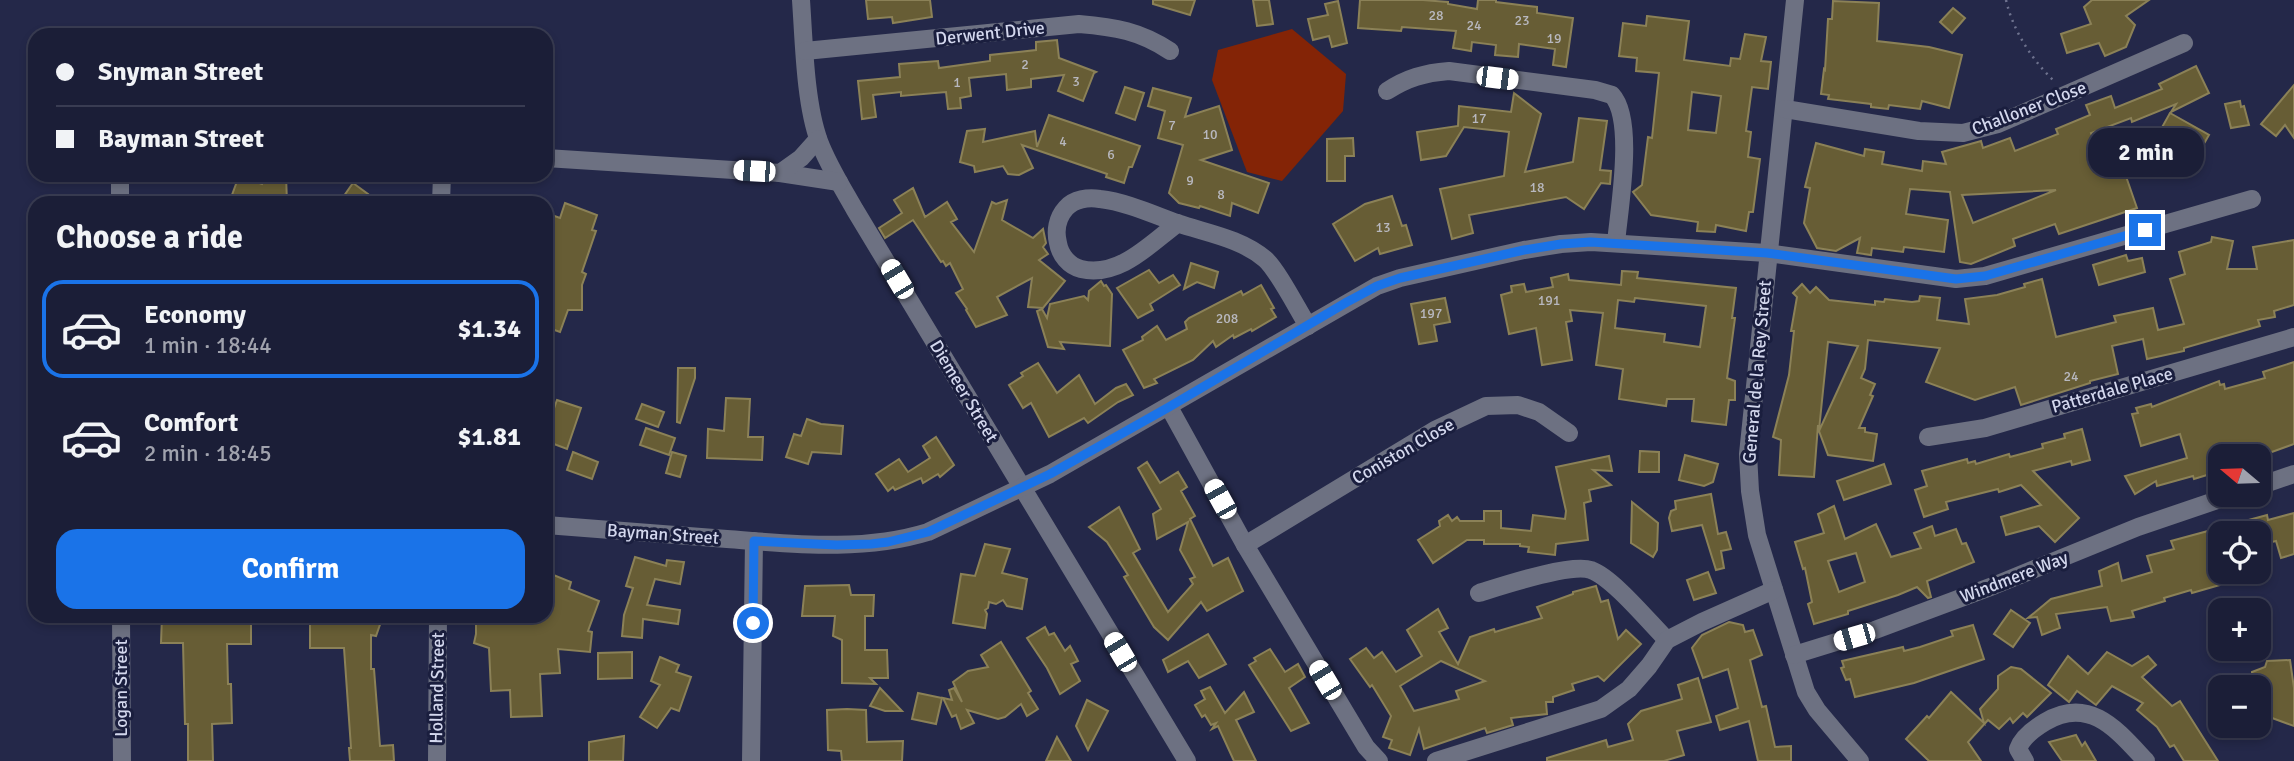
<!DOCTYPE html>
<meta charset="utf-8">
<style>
:root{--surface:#1b1e37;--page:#24273f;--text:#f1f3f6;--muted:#a0a2ad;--line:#393c52;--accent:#1a73e8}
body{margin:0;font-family:Signika,sans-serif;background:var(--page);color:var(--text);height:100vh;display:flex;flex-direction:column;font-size:26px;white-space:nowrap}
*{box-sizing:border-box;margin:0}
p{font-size:23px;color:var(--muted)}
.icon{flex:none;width:38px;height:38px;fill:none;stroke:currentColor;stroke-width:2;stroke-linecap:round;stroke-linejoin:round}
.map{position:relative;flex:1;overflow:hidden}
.sheet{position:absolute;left:28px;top:196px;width:525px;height:427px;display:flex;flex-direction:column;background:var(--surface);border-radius:21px;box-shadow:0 4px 10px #0003,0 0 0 2px var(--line)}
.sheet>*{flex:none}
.banner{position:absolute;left:28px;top:28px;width:525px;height:154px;border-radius:21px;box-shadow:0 4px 10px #0003,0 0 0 2px var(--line);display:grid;align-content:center;height:154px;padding:0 28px;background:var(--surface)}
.needle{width:46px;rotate:289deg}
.controls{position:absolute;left:2208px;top:444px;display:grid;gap:14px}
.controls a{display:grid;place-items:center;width:63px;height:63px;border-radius:14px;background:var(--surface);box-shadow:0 4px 10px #0003,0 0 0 2px var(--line);font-size:35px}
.end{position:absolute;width:32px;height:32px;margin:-16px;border:9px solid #1a73e8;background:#fff;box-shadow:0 0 0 4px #fff}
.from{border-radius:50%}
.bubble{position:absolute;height:49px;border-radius:21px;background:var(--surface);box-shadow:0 4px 10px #0003,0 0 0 2px var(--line);font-size:23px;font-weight:700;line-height:49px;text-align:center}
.car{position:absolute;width:21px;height:42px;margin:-21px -10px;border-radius:9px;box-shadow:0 0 5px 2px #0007;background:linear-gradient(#fff 24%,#345 0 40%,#fff 0 76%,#345 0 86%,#fff 0)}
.banner b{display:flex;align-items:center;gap:24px;height:66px;font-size:26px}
.banner b+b{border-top:2px solid var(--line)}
.banner i{width:18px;height:18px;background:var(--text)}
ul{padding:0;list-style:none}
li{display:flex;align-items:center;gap:21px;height:98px;margin:0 14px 10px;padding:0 14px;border:4px solid transparent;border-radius:21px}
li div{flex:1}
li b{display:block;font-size:26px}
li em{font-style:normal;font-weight:700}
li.current{border-color:var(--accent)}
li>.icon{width:63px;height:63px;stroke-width:1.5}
h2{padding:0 28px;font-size:32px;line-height:84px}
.button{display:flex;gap:14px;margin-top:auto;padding:14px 28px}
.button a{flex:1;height:80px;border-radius:21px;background:var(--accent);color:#fff;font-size:28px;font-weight:700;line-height:80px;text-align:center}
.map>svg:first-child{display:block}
.green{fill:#842406}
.building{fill:#675d35;stroke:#8b8157;stroke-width:2;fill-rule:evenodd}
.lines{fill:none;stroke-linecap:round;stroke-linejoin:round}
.path{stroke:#6e728e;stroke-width:2.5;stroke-dasharray:2 5;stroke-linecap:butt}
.minor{stroke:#6d7182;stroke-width:18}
.route{stroke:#1a73e8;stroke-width:9}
.labels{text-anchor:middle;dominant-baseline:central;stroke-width:6;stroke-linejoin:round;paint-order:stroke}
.number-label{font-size:14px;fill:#b8b8bf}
.street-label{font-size:18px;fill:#d3d7ed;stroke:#1a1e3e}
</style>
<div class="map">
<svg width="2294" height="761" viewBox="0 0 2294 761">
<rect width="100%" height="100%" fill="#242849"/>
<!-- green -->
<path class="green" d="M1292 29 1346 74 1343 111 1282 181 1247 172 1212 80 1218 50Z"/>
<!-- building -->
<g class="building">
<path d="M866 0H930L932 17 893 23 892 17 868 19Z"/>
<path d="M1153 0H1195L1190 15 1153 4Z"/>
<path d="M1253 0H1269L1273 24 1257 26Z"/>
<path d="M1360 0H1423L1448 2V4L1477 9 1478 0H1496V2L1537 7V13L1573 18 1566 67 1553 65 1555 49 1519 44 1518 57 1495 55 1496 45 1472 42 1471 51 1453 48 1456 31 1402 27 1401 31 1358 28Z"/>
<path d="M2092 0H2149L2126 16 2135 25 2126 47 2105 56 2099 43 2067 53 2061 34 2091 24 2084 7Z"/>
<path d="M1338 1 1347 43 1332 47 1329 36 1313 40 1308 19 1328 15 1325 4Z"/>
<path d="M1833 1 1879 3 1877 41 1929 47 1962 55 1949 108 1922 101 1920 109 1889 105 1888 109 1871 107V104L1828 99 1829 95 1821 94 1824 69 1825 70 1828 19H1832Z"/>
<path d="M1953 8 1965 18 1952 33 1940 22Z"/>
<path d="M1647 16 1689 21 1684 60 1730 66 1731 58 1740 59 1745 34 1766 37 1761 61 1771 62 1768 89 1752 87 1746 131 1751 132 1748 157 1760 159 1753 212H1749L1746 231 1716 225 1715 232 1697 231 1698 222 1651 215 1633 192 1642 185 1648 137 1652 138 1659 73 1636 71 1637 58 1619 56 1623 23 1646 26ZM1692 92 1721 96 1716 133 1688 130Z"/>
<path d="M1057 40 1059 58 1096 72 1094 73 1083 101 1058 91 1064 75 1031 79V87L1007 90 1006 74 969 78 971 96 960 98 961 108 948 109 946 92 901 96V92L873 95 876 117 862 119 858 81 900 77 899 64 938 61 939 68 990 61V55L1036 50V42Z"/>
<path d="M2196 66 2209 93 2171 112 2176 104 2132 122 2131 118 2091 133 2105 168 2122 165 2137 208 2059 234 2055 224 2013 239 2015 246 1971 264 1960 262 1950 192 1910 189 1906 214 1948 220 1944 252 1904 247 1903 252 1872 248 1871 255 1857 253 1860 238 1836 251 1817 248 1804 223 1810 188 1805 187 1816 143 1864 156 1865 149 1884 152 1882 164 1922 171 1923 161 1946 164 1942 152 1981 141 1983 148 2010 138 2015 151 2058 134 2056 129 2090 115 2086 105 2111 96 2115 108 2162 89 2159 84ZM2056 190 1973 223 1962 195Z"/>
<path d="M2294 85V138L2285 125 2276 136 2261 124Z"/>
<path d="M1125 87 1144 93 1135 120 1116 113Z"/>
<path d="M1153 88 1191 98 1185 117 1219 106 1232 150 1201 160 1269 183 1258 213 1232 203 1230 216 1200 206 1199 208 1179 203 1169 193 1183 145 1158 138 1165 111 1148 106Z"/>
<path d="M1514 93 1541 114 1525 172 1573 162 1579 118 1607 121 1600 170 1611 171 1610 184 1601 183 1584 209 1566 197 1469 215 1473 233 1452 239 1440 189 1504 176 1509 132 1464 127 1446 156 1421 160 1417 132 1458 126 1459 106 1511 112Z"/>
<path d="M2240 101 2241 107 2244 106 2249 125 2231 128 2225 104Z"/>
<path d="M2170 113 2209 135 2193 163 2185 159 2181 165 2171 160 2168 166 2147 154Z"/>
<path d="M1049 115 1140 146 1132 167H1129L1124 183 1106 177 1107 174 1022 145 1033 168 1019 175 1008 174 1003 166 975 172 974 166 960 162 967 131 985 129 983 142 1035 131 1037 147Z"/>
<path d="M1353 138 1354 156H1345V181H1327V139Z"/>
<path d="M265 175H286L287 203H229L239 176 262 184Z"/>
<path d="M353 183 368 194 362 203H339Z"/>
<path d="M913 188 925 217 947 202 957 219 951 222 974 252 992 202 996 204 1007 200 1002 220 1033 238 1043 229 1046 243 1043 247 1048 254 1039 260 1065 281 1043 308 1028 307 1032 278 997 297 1007 315 976 327 966 310 967 309 956 293 963 289 950 263 946 266 943 261 941 262 913 220 885 238 879 228 902 213 894 200Z"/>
<path d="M1392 196 1402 226 1406 225 1412 245 1380 254 1378 248 1355 261 1333 224 1365 204Z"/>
<path d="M565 203 597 215 592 230 596 231 582 272 586 274 582 285V310H568L560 332 546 327V213L560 218Z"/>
<path d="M2212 237 2233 241 2227 269H2257L2253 247 2294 240V305L2274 311 2275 317 2258 320 2260 326 2184 348V351L2147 359 2143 339 2112 346 2118 374 2090 381V383L2021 405 2015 387 1975 400 1926 382 1940 348 1868 340 1865 369 1861 378 1875 384 1870 395 1873 396 1859 428H1865V432L1877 434 1873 461 1828 455 1819 431 1858 346 1828 342 1819 430 1818 425 1814 477 1779 475 1781 440 1773 437 1789 375 1794 331H1791L1797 297 1793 293 1802 284 1810 293 1816 287 1829 300 1875 305V301L1884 302 1885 299 1912 302 1919 301 1920 296 1940 298 1937 320 1969 324 1965 299 1997 295 2025 287 2024 284 2042 279 2056 337 2116 322 2114 316 2153 308 2158 330 2184 324 2170 279 2185 274 2179 252 2211 242Z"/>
<path d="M2126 255 2128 261 2142 258 2145 272 2099 285 2093 265Z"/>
<path d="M1191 263 1218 272 1214 288 1197 282 1184 289Z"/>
<path d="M1149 270 1159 283 1173 275 1180 285 1150 304 1153 310 1138 318 1117 288Z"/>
<path d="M1622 271 1638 272 1637 278 1736 288 1732 318H1735L1727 378 1735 381V400H1729L1726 425 1692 421 1694 399H1667L1666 406 1619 399 1623 369 1596 365 1603 313 1570 310 1572 321 1566 322 1572 360 1542 365 1536 328 1509 334 1501 295 1512 292 1511 286 1524 284 1526 292 1553 287 1551 278 1568 274 1569 280 1621 285ZM1635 298 1706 306 1700 347 1664 342 1665 334 1615 328 1618 300 1634 302Z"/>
<path d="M1101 281 1104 286 1106 285 1112 294 1110 346 1060 342 1064 349 1048 347 1037 311 1042 309 1047 318 1050 304 1084 296 1088 300 1089 291Z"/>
<path d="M1261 285 1274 308 1271 309 1276 317 1252 331 1251 329 1234 338 1233 335 1216 347 1213 341 1193 360 1154 379 1157 383 1144 388 1123 350 1143 340 1142 337 1157 326 1166 340 1187 329 1185 322 1189 318 1241 291 1243 295Z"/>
<path d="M1445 298 1450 322 1434 325 1437 341 1419 344 1411 304Z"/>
<path d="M2294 362V444L2258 457H2216L2220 471 2194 479 2193 476 2157 486 2156 481 2135 494 2125 476 2187 458 2180 434 2141 446 2132 414 2138 413 2136 408 2151 404 2152 407 2219 381 2220 385 2224 384 2225 389 2265 378 2263 372Z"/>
<path d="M1038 363 1057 393 1079 375 1095 404 1116 388 1126 384 1133 395 1118 402 1088 423 1084 418 1049 437 1031 403 1023 408 1009 385 1023 376 1021 373Z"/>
<path d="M678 368H695V378L680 423 677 422Z"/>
<path d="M726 398 750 399 748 437H763L762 460 707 458 708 429 724 431Z"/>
<path d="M557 400 581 408 567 449 546 441V431Z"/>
<path d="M642 404 664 412 658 427 636 419Z"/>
<path d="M807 419 821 424 843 426 841 454 812 452 808 464 786 457 794 434 801 436Z"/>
<path d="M646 428 675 438 669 455 640 445Z"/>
<path d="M2082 429 2090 460 2072 465 2071 461 2033 471 2079 518 2055 542 2039 526 2006 535 2001 517 2041 505 2021 485 1999 492 1998 489 1946 502 1948 509 1924 517 1915 490 1927 486 1922 471 1967 459 1968 463 1975 461 1976 464 2009 454 2010 457 2043 448 2042 444 2065 438 2064 434Z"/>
<path d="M936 437 954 465 940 477 938 474 923 483 921 478 895 490 893 487 888 491 876 474 899 459 908 472 930 458 923 446Z"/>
<path d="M1640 451 1659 452V472H1639Z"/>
<path d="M573 452 598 462 592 479 567 470Z"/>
<path d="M672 452 686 456 680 477 666 473Z"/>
<path d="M1685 455 1718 464 1713 482 1704 486 1679 480Z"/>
<path d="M1609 456 1612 471 1593 470 1611 485 1589 490 1591 501 1584 503 1588 540 1556 544 1555 555 1528 552 1529 547 1520 546V544H1484V540H1467L1433 563 1418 540 1440 526 1439 521 1448 515 1452 521 1457 517 1460 521H1484V511H1501V528L1531 531 1533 515 1565 519 1566 511 1556 467Z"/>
<path d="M1147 462 1160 483 1178 472 1187 487 1181 491 1195 516 1190 519 1213 566 1228 558 1243 591 1207 611 1201 602 1168 640 1154 627 1124 577 1128 575 1107 542 1089 527 1119 507 1140 549 1133 553 1168 612 1193 584 1190 579 1195 577 1180 550 1188 522 1157 539 1153 514 1161 509 1138 468Z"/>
<path d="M1884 464 1891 484 1844 500 1837 481Z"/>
<path d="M1711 494 1718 534 1726 532 1731 549 1721 551 1724 568 1716 570 1702 525 1672 531 1669 518 1671 511 1676 509 1675 501Z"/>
<path d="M1632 502 1658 523 1657 550 1653 557 1631 543Z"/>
<path d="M1834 506 1845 539 1876 524 1891 557 1921 548 1914 533 1932 526 1935 536 1956 529 1962 544 1966 543 1974 562 1927 581 1931 597 1928 598 1917 587 1898 595 1848 611V614L1814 624 1808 604 1812 602 1805 568 1803 569 1795 542 1824 533 1818 514ZM1856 553 1865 582 1839 592 1828 561Z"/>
<path d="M2294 513V554L2281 558 2276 541 2259 545V534H2221V572H2250L2251 576 2192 593 2191 590 2164 598 2165 601 2132 611 2134 617 2111 621 2107 607 2056 614 2060 628 2042 635 2037 617 2028 618 2051 599 2102 586 2099 571 2118 563 2122 581 2152 572 2147 556 2174 549 2171 541 2267 515 2268 520Z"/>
<path d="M985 544 1010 549 1002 573 1027 579 1022 609 1007 606 1003 600 996 604 989 602 988 608 985 610 987 614 985 628 953 623 961 574 975 576Z"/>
<path d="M635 557 666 566 667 560 684 562 680 584 655 579 647 605 680 610 678 624 643 619 642 638 622 636 624 615 633 588 626 586Z"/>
<path d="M546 572 571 582 569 589 599 601 588 631 592 632 590 652 558 649 560 673 540 674 542 716 511 717 510 690 491 691 489 648 474 643 476 634V616H546Z"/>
<path d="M1708 572 1716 593 1694 600 1687 580Z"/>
<path d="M849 585 851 595H874L873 616H865V650H887L888 678H870L876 684 842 683V640L833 636 835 616H802L805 586Z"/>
<path d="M1596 586 1601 602 1608 600 1618 639 1626 630 1641 644 1604 681 1598 676 1572 684 1574 690 1553 697V702H1546L1547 714 1511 718 1513 725 1487 733 1485 728 1424 749 1419 729 1410 755 1389 748 1392 740 1383 737 1391 716 1372 685 1370 687 1350 659 1366 648 1374 658 1382 652 1396 672 1422 656 1407 630 1438 609 1448 628 1439 632 1458 664 1470 637 1494 629 1495 632 1542 618 1537 607 1573 594V592ZM1441 661 1485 681 1456 691 1459 699 1414 711 1400 686Z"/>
<path d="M2011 610 2030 623 2013 647 1994 634Z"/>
<path d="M162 616H251V644H227L228 684H231L232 723 212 724 213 761H188V724H185L183 643H161Z"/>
<path d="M354 616H383L376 636 371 635V669H374L380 746 393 745 394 761H350L349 748H351L344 648H310V618L353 619Z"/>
<path d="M1729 622 1743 625 1745 632 1753 630 1762 655 1750 660 1762 707 1766 706 1775 747 1791 746V761H1758L1749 721 1720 730 1716 716 1738 708 1728 669 1703 678 1692 648 1702 635Z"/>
<path d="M1973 625 1984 659 1914 683 1855 697 1850 679 1846 680 1841 668 1844 667 1842 661 1903 647 1904 651 1920 647 1953 636 1951 631Z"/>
<path d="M1045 627 1049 635 1054 633 1065 651 1070 646 1078 661 1071 664 1080 681 1060 694 1047 668 1027 638Z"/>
<path d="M1208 634 1226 664 1199 678 1188 661 1168 672 1163 660Z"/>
<path d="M1001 642 1031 691 1028 693 1038 709 1027 716 1021 704 1005 717 998 719 967 710 974 723 961 729 956 715 952 717 943 698 952 700 949 690 954 688 962 702 953 682 968 671 988 667 981 655Z"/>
<path d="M1270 649 1285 672 1298 664 1305 677 1289 688 1309 723 1291 731 1249 665 1256 661 1254 658Z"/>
<path d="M632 652V678L598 679V653Z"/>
<path d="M2107 652 2132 666 2148 656 2156 665 2142 677 2172 706 2180 701 2218 761H2184L2174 745 2170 747 2157 727 2137 710 2143 703 2112 686 2096 705 2077 691 2069 702 2048 685 2068 656 2088 674Z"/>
<path d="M660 657 679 665 676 672 691 677 679 711 671 708 657 728 640 717 660 685 651 681Z"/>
<path d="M2290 660 2294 688V726L2272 718 2268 688H2252V672L2265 667 2267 661Z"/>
<path d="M2011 667 2021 669 2051 693 2027 717 2023 713 2013 723 2010 718 1999 729 1988 720 1968 742 1981 761H1929L1906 739 1927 716 1929 718 1951 692 1984 723 1980 709 1998 689V676Z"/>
<path d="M1698 678 1711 722 1677 731 1684 755 1664 761H1547V758L1606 740 1608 747 1633 740 1628 724 1641 711 1682 699 1678 685Z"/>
<path d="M1210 687 1225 713 1244 692 1254 712 1236 720 1256 761H1234L1218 726 1212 729 1216 723 1211 725 1205 715 1202 717 1195 705 1205 699 1201 691Z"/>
<path d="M880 688 902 711H885L870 706Z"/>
<path d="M918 693 942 698 936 724 912 719Z"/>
<path d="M1087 700 1108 711 1088 750 1076 726Z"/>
<path d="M847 709 866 710 867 742 903 741 902 761H842L841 751 828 750 827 710Z"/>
<path d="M2076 735 2082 746 2085 742 2096 761H2062L2049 742Z"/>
<path d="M624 736 623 761H589V742Z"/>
<path d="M1057 737 1071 761H1046Z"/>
</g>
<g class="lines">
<!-- path -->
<path class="path" d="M2006 0C2013 31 2032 60 2055 82"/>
<!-- minor -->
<g class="minor">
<path d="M801 0C804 42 805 103 819 141 828 165 842 187 855 210L1187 761"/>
<path d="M1795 0 1748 454 1750 491 1757 535 1806 692 1817 710 1860 761"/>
<path d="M805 51 1079 24C1115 27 1140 31 1170 51"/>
<path d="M1387 91C1407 78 1424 73 1449 71L1595 90 1612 95C1635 120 1619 209 1616 243"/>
<path d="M1785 109 1919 131 1963 133 1998 124 2184 43"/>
<path d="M546 158 780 173 839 182"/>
<path d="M780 173 801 158 818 139"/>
<path d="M120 175V203"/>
<path d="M441 203 442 175"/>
<path d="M1178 223C1150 244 1119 278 1081 269 1069 266 1060 255 1058 243 1055 231 1057 218 1066 208 1074 199 1088 197 1100 199 1126 202 1152 214 1177 223 1206 233 1240 238 1265 259 1277 269 1298 310 1308 326"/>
<path d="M1169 407 1245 545 1366 747 1379 761"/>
<path d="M1928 437 1985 428 2294 337"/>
<path d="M2259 486 2294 474"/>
<path d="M546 525C606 530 667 534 727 539 794 544 863 552 928 532L1050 474 1377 286 1400 278 1524 250 1561 244 1591 242 1767 253 1956 279 1985 276 2252 199"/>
<path d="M1245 545 1435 430 1486 406 1518 405 1539 412 1569 433"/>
<path d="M1479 593C1502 586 1570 563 1591 570 1613 578 1649 622 1667 640"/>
<path d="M121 616 122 761"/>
<path d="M1794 655 1875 630 1993 586 2138 527 2232 495"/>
<path d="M437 761 438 616"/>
<path d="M751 761 754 541"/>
<path d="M1436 761 1601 709 1629 689 1649 666 1667 640 1702 622 1774 590"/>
<path d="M2025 761 2018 749C2022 738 2035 728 2045 722 2090 695 2118 731 2146 761"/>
</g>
</g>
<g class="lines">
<!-- route -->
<path class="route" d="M753 623 754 541 837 545 871 544 888 542 928 532 1050 474 1169 407 1347 302 1377 286 1400 278 1524 250 1561 244 1591 242 1767 253 1956 279 1985 276 2145 230"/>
</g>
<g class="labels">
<!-- number labels -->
<g class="number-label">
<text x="1436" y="15">28</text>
<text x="1522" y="20">23</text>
<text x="1474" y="25">24</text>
<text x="1554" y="38">19</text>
<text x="1025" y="64">2</text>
<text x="1076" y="81">3</text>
<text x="957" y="82">1</text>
<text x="1479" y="118">17</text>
<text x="1172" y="125">7</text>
<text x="1210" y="134">10</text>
<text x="1063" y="141">4</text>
<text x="1111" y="154">6</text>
<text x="1190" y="180">9</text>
<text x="1537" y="187">18</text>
<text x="1221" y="194">8</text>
<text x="1383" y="227">13</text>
<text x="1549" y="300">191</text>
<text x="1431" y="313">197</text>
<text x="1227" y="318">208</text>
<text x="2071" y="376">24</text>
</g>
<!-- street labels -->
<g class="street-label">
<text transform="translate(990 33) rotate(-6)">Derwent Drive</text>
<text transform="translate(2029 108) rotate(-21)">Challoner Close</text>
<text transform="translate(1757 372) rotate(-85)">General de la Rey Street</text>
<text transform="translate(2112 390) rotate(-16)">Patterdale Place</text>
<text transform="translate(964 391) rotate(59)">Diemeer Street</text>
<text transform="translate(1403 451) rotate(-30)">Coniston Close</text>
<text transform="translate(663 534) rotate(4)">Bayman Street</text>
<text transform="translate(2014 577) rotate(-21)">Windmere Way</text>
<text transform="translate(121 688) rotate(-90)">Logan Street</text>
<text transform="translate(437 688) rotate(-89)">Holland Street</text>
</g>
</g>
</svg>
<div class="controls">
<a><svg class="needle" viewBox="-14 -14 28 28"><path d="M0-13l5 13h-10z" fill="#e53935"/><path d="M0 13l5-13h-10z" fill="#a0a2ad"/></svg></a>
<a><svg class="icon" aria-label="locate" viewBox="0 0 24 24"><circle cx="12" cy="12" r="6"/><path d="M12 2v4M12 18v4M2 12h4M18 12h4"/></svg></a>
<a>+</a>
<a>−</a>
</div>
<i class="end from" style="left:753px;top:623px"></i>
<i class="end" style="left:2145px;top:230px"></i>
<div class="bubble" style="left:2088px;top:128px;width:116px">2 min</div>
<i class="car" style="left:1497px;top:78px;rotate:97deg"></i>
<i class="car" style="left:754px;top:171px;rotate:273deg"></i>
<i class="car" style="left:897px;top:279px;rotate:329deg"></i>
<i class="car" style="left:1220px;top:499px;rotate:331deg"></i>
<i class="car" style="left:1854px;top:637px;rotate:254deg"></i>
<i class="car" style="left:1120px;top:652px;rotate:329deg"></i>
<i class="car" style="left:1325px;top:680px;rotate:329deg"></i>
<div class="banner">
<b><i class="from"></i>Snyman Street</b>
<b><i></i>Bayman Street</b>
</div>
<section class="sheet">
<h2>Choose a ride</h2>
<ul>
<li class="current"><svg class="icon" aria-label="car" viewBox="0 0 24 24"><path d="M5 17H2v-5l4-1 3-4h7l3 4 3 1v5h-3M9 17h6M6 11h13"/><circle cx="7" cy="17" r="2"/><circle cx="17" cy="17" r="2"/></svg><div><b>Economy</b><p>1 min · 18:44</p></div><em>$1.34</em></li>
<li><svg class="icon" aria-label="car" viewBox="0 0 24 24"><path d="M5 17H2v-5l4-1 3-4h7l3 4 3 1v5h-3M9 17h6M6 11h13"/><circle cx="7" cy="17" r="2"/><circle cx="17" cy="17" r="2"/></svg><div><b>Comfort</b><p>2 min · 18:45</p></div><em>$1.81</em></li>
</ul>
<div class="button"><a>Confirm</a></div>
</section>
</div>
